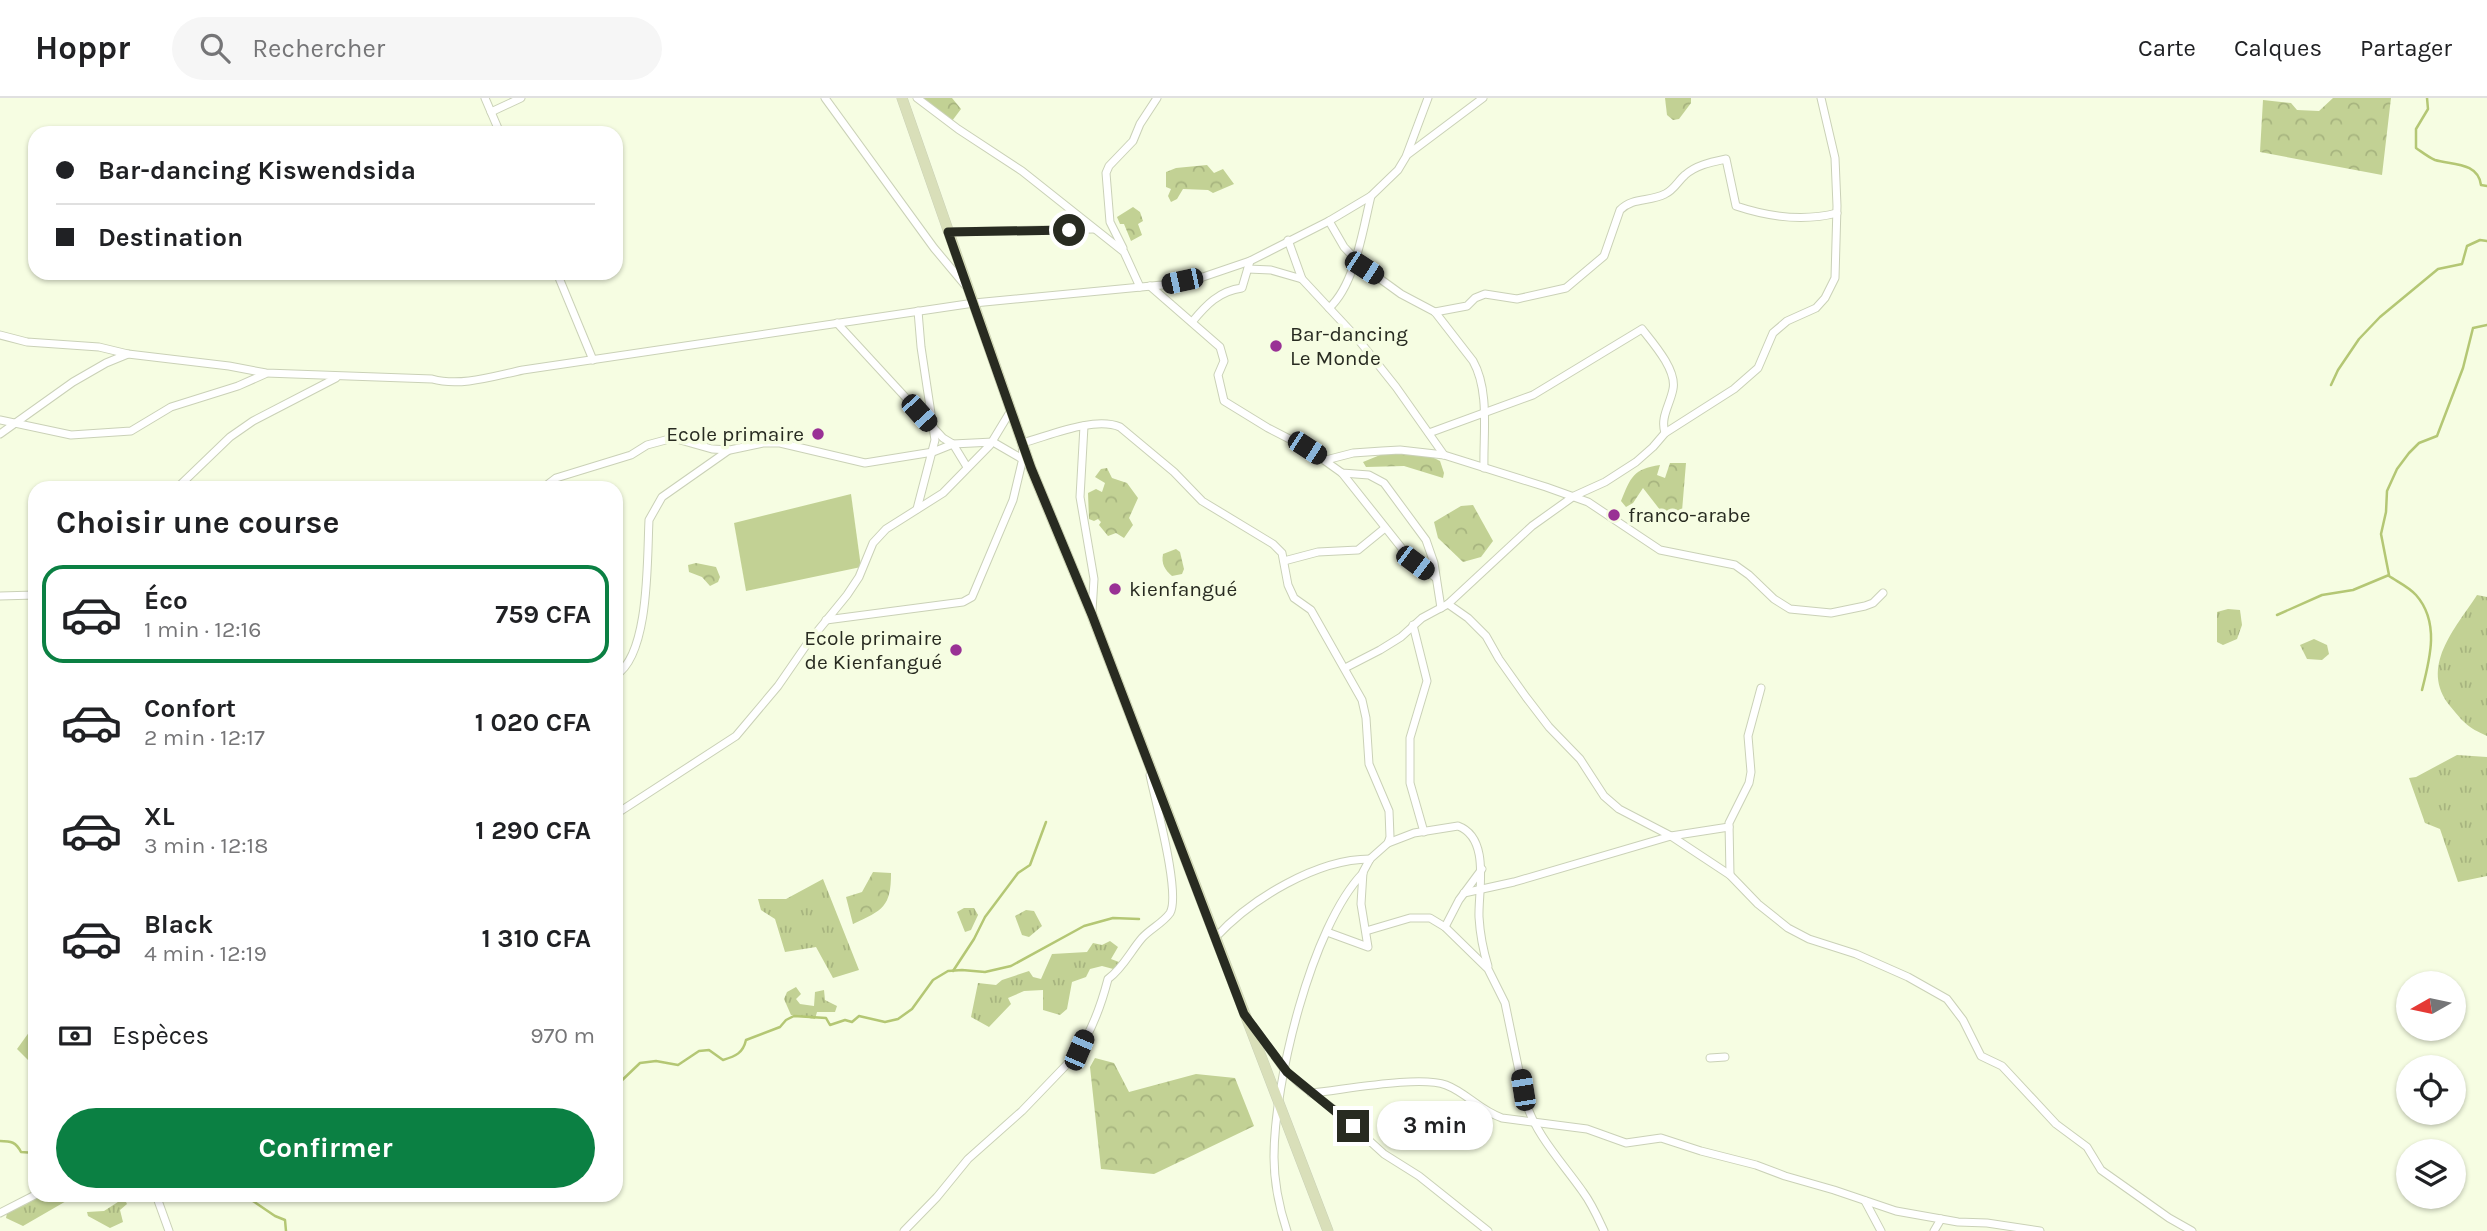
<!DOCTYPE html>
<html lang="fr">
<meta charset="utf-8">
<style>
:root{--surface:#fff;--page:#f6f6f6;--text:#202124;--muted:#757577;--line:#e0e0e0;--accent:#0b8043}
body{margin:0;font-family:Karla,sans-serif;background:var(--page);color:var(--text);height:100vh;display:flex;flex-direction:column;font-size:26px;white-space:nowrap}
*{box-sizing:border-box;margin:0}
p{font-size:23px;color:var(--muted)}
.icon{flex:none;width:38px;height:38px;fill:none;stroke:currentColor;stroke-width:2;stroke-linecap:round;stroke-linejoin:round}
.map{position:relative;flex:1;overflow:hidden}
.side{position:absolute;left:28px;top:383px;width:595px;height:721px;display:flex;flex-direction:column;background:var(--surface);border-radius:21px;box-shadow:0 2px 5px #0004}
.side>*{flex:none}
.hud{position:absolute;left:28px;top:28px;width:595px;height:154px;border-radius:21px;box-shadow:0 2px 5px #0004;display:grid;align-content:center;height:154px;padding:0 28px;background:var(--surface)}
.needle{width:46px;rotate:261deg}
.tools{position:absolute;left:2396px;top:873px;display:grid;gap:14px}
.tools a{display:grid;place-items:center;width:70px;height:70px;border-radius:50%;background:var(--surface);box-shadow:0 2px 5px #0004;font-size:35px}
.end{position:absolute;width:32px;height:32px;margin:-16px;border:9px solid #282b21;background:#fff;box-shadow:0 0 0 4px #fff}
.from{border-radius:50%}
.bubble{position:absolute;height:49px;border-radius:24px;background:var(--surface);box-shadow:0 2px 5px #0004;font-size:23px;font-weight:700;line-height:49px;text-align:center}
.car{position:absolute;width:21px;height:42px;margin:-21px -10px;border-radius:9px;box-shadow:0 0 5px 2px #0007;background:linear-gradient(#222 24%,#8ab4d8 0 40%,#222 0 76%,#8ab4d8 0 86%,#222 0)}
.hud b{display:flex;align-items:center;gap:24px;height:66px;font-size:26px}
.hud b+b{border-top:2px solid var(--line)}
.hud i{width:18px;height:18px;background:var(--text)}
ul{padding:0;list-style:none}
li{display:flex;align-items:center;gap:21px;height:98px;margin:0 14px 10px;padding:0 14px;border:4px solid transparent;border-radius:21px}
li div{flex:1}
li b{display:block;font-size:26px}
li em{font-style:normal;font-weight:700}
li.current{border-color:var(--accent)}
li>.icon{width:63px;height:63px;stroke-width:1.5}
h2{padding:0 28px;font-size:32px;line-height:84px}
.pay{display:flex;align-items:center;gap:18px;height:77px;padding:0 28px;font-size:26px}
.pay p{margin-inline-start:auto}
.primary-button{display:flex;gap:14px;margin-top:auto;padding:14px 28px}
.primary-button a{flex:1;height:80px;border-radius:42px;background:var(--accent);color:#fff;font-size:28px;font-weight:700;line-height:80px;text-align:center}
header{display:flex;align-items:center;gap:42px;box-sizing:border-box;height:98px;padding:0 35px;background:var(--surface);border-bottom:2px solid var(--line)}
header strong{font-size:33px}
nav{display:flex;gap:38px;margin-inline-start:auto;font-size:24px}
.search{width:490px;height:63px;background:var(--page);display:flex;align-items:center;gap:18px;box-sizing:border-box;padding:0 24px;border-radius:38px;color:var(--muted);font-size:26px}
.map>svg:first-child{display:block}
.grass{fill:url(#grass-tufts)}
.forest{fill:url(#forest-crowns)}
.pitch{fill:#c2d194}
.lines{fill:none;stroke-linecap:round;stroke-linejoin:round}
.stream{stroke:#b4c774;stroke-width:2.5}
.street-casing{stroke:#cad1b7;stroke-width:9}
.secondary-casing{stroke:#cad1b7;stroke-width:11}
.street{stroke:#fff;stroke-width:7}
.secondary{stroke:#d9dfb9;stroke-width:10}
.route{stroke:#282b21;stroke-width:9}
.poi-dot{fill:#993195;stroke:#f6fde2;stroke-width:2.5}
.labels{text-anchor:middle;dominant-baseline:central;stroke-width:7;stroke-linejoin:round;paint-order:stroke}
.poi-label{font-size:21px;fill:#282b21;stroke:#f6fde2;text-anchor:start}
</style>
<header>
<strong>Hoppr</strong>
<div class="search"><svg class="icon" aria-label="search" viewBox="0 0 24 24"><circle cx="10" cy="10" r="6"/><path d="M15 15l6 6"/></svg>Rechercher</div>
<nav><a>Carte</a><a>Calques</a><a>Partager</a></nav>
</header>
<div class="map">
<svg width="2487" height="1133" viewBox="0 0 2487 1133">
<defs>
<pattern id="grass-tufts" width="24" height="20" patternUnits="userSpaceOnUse" patternTransform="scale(1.75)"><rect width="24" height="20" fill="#c2d194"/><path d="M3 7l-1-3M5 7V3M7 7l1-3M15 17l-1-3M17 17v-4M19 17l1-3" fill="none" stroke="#a7b47f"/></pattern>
<pattern id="forest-crowns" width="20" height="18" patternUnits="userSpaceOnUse" patternTransform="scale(1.75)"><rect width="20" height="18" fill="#c2d194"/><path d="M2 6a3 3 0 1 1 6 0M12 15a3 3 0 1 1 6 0" fill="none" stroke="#a7b47f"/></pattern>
</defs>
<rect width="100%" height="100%" fill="#f6fde2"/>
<!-- grass -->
<g class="grass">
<path d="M2477 497 2487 499V638C2467 629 2464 625 2450 608 2419 569 2455 531 2477 497Z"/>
<path d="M2228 511 2240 512 2242 527 2237 541 2223 547 2217 544V514Z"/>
<path d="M2314 541 2327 547 2329 556 2322 562 2307 561 2300 547Z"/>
<path d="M2457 657 2487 659V778L2458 784 2440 731 2425 725 2409 680 2416 679Z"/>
<path d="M823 781 859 872 833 880 816 849 785 854 775 821 761 812 758 801H786Z"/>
<path d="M964 810H974L978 817 971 832 965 834 957 814Z"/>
<path d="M1026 812 1034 813 1042 828 1029 839 1022 837 1015 818Z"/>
<path d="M1110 843 1118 849 1111 861 1119 864 1120 869 1117 872 1102 868 1090 871 1086 879 1072 884 1067 911 1060 917 1043 912V892L1024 893 1008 900 1011 906 989 929 971 919 978 885 996 887 1002 882 1029 873 1033 879 1041 881 1052 856 1087 854 1093 845 1102 847Z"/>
<path d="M796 889 801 896 796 901 800 906 814 908 815 894 824 892 825 902 837 908 835 914H817L815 921 791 917 784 901 787 894Z"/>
<path d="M35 1095V1097H67L68 1102 23 1128 6 1120 7 1115 27 1106Z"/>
<path d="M121 1102H125L127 1106 120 1112 123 1124 110 1130 88 1118 87 1114 104 1113Z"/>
</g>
<!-- forest -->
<g class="forest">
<path d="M923 0H952L961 11 952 23Z"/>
<path d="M1665 0H1691V5L1679 21 1673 22 1667 17Z"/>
<path d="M2333 0H2391L2382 77 2260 54 2263 2 2291 5 2297 12 2319 13Z"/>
<path d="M1207 67 1214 75 1223 71 1234 86 1213 95 1208 92 1183 91 1177 101 1171 104 1168 98 1171 91 1166 89V74L1176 70Z"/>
<path d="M1133 109 1140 114 1143 123 1138 126 1142 137 1131 143 1124 126H1120L1117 119Z"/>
<path d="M1397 353 1432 359 1440 363 1444 375 1443 380 1404 368 1366 369 1363 364 1385 355Z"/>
<path d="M1670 365H1686L1682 413 1671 426 1643 390 1633 405 1626 409 1621 403C1631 379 1633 371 1660 367L1657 377 1665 380Z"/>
<path d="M1107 370 1112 380 1127 385 1138 400 1129 420 1133 427 1124 440 1116 435 1108 438 1099 427 1101 424 1098 421 1094 423 1089 421 1088 395 1096 391 1102 394 1105 385 1095 379 1101 371Z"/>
<path d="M1473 407 1493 443 1481 459 1463 464 1438 440 1434 424 1461 408Z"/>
<path d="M1176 451 1180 454 1184 471 1182 476 1172 478C1165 472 1161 466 1163 456Z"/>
<path d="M696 465 716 469 720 479 718 484 710 488 702 479 689 474 688 467Z"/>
<path d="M873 774 891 775C891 809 883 812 853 826L846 799 862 794Z"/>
<path d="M35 926V969L17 951Z"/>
<path d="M1095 960 1114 965 1129 994 1196 976 1235 980 1254 1028 1154 1076 1101 1071 1090 969Z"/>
</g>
<!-- pitch -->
<path class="pitch" d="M851 396 861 469 746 493 734 425Z"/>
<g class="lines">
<!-- stream -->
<g class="stream">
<path d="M2427 0 2428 11 2416 31V50C2422 54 2428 59 2435 62 2452 67 2478 64 2481 87L2487 88"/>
<path d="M2331 287 2338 272 2359 241 2380 219 2438 171 2462 166 2467 148 2480 142 2487 143"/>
<path d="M2389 478C2398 484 2409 489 2416 497 2440 524 2430 561 2422 592"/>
<path d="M2277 517 2322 497 2353 492 2389 477 2381 436 2386 414 2387 393 2397 371 2409 355 2419 345 2437 338 2463 270 2473 230 2487 227"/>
<path d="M953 873 974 841 985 819 1018 775 1030 767 1046 724"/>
<path d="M616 988 640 965 656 963 678 967 699 953 709 952 723 962C736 958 743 955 746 942L780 929 786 922 794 918 826 920 830 927 845 922 852 924 859 918 885 924 898 921 912 911 933 882 948 873 962 872 985 874 1011 868 1084 828 1113 820 1139 821"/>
<path d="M0 1043C11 1043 16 1044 21 1054L35 1055"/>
<path d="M236 1097 253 1103 275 1118 285 1122 286 1133"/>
</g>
<defs>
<g id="street">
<path d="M485 0 500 35"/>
<path d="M825 0 934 150 965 187"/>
<path d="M917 0 958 31 1022 73 1124 154 1140 189"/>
<path d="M491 14 521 0"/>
<path d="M1407 56 1428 0"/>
<path d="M1329 123 1344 149 1361 167 1401 196 1435 214 1473 263C1490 293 1483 337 1484 370"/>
<path d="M948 134 1094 131"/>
<path d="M1288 142 1302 181 1357 240 1396 289 1444 357"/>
<path d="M1123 150 1110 124 1106 75 1109 68 1133 43 1140 26 1157 0"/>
<path d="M1248 171 1271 172 1302 181"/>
<path d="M557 175 593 262"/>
<path d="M1150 188 1220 249 1224 263 1218 277 1224 303 1268 330 1307 350 1342 375 1369 377 1384 385 1426 442 1434 465 1441 510"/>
<path d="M1329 210C1355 187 1363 131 1371 98"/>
<path d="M1435 214 1467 208 1475 200 1485 196 1517 201 1566 190 1604 158 1620 112C1633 99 1649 104 1665 96 1674 92 1678 83 1685 77 1696 67 1712 64 1726 61L1736 108C1769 119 1802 124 1837 115"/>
<path d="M1192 224C1206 207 1219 193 1242 190L1250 163"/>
<path d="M837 225 943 340 953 346 993 344 1024 362"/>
<path d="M0 237 27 244 99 249 128 256 229 268 266 275 432 281C461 289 494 278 523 272L974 205 1162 187 1203 179 1250 163 1329 123 1371 98 1398 72 1407 57 1483 0"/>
<path d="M0 322 71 337 131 333 171 309 238 288 265 276"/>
<path d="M1084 328 1080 399 1094 481 1092 513"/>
<path d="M1429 335 1533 297 1642 231C1653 245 1677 272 1673 291 1670 307 1660 319 1665 335"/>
<path d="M0 336 73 284 106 265 128 256"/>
<path d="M1326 362 1353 355 1382 353 1400 352 1444 357 1546 389 1588 404 1660 452 1735 467 1749 477 1774 501 1790 511 1831 515 1865 508 1873 505 1883 495"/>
<path d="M1342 375 1408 458 1436 480"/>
<path d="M177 390 230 339 253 323 336 280"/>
<path d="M543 390 556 380 631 357 647 347 673 340 712 351 730 352 763 345H780L865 365 933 354 953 346 967 369"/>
<path d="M917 411 935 342 921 249 918 213"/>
<path d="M1284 463 1318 454 1358 452 1385 430"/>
<path d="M0 498 35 497"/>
<path d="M1448 506 1468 520 1486 538 1499 561 1526 599 1549 629 1580 661 1604 698 1619 711 1671 738 1730 777 1758 806 1788 830 1809 841 1856 856 1908 879 1947 901 1963 922 1981 958 2002 968 2056 1026 2087 1049 2101 1072 2169 1120 2192 1133"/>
<path d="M826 522 963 504 972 499 1013 402 1023 360 1022 345C1049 338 1094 318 1120 329L1174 374 1202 403 1273 446 1282 455 1288 487 1294 500 1311 512 1362 602 1366 620 1369 666 1389 713 1390 739 1388 745 1370 761 1363 774 1361 806 1368 849 1327 834"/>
<path d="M1413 527 1427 583 1410 640V685L1424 734"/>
<path d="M1345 570 1380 552 1401 539 1422 520 1448 506 1532 428 1574 398 1605 384 1636 364 1653 349 1665 335 1734 291 1758 270 1773 235 1787 223 1816 210 1825 200 1835 180 1837 108 1835 60 1821 0"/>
<path d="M616 577C650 556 647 459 649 422L662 399 729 352"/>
<path d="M616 716 736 638 778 588 807 546 847 497 859 479 873 445 886 431 943 395 990 347 1010 314"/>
<path d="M1388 745 1414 735 1458 728C1491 740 1478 793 1479 819 1480 836 1483 852 1488 868"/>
<path d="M1730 777 1729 725 1749 685 1751 674 1748 638 1761 590"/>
<path d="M1464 795 1514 784 1671 738 1729 729"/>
<path d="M1445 829 1459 802 1482 771"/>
<path d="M1366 833 1410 820H1430L1445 829 1488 871 1505 905 1525 1002C1536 1038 1562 1064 1583 1094 1592 1106 1598 1120 1604 1133"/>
<path d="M1216 839C1251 801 1317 761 1370 761"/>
<path d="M1253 928 1284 971 1300 986 1340 1016 1384 1056 1419 1078 1488 1133"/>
<path d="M1710 960 1725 959"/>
<path d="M1311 995C1343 992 1420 977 1446 987 1467 995 1479 1012 1502 1020L1587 1031 1626 1045 1661 1040 1701 1053 1756 1067 1785 1078 1834 1092 1896 1113 1958 1124 1987 1125 2040 1133"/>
<path d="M156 1097 169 1133"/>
<path d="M1865 1103 1881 1133"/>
<path d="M0 1115 35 1097"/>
<path d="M904 1133 937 1099 968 1061 1022 1013 1073 960C1090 938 1101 908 1108 881 1123 870 1130 854 1142 840 1150 831 1163 825 1170 815 1181 796 1155 702 1150 677"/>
<path d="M1287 1133C1279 1109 1274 1084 1274 1059 1274 985 1311 829 1363 775"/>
<path d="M1934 1133 1941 1121"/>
</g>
<path id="secondary" d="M902 0 1031 370 1092 517 1328 1133"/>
</defs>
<!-- street casing -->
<use href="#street" class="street-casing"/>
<!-- secondary casing -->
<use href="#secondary" class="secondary-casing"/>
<!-- street -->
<use href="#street" class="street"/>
<!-- secondary -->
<use href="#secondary" class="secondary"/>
</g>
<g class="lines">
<!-- route -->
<path class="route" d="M1069 132 948 134 1031 370 1092 517 1244 916 1287 974 1353 1028"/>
</g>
<!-- markers -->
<g class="poi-dot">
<circle cx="1276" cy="248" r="7"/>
<circle cx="818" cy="336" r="7"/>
<circle cx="1614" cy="417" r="7"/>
<circle cx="1115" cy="491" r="7"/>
<circle cx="956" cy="552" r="7"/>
</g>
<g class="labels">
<!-- poi labels -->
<g class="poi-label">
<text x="1290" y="236">Bar-dancing<tspan x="1290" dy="24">Le Monde</tspan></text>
<text x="804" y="336" text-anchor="end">Ecole primaire</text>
<text x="1628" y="417">franco-arabe</text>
<text x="1129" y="491">kienfangué</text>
<text x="942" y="540" text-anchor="end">Ecole primaire<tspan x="942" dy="24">de Kienfangué</tspan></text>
</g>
</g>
</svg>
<div class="tools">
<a><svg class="needle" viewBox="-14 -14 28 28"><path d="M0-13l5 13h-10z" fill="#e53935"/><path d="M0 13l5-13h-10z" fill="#757577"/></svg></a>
<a><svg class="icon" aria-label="locate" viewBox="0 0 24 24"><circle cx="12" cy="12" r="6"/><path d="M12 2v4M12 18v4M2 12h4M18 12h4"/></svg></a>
<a><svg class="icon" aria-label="layers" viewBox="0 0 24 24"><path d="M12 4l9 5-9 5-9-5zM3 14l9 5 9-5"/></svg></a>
</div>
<i class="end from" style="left:1069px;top:132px"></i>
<i class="end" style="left:1353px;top:1028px"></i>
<div class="bubble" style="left:1377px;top:1003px;width:116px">3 min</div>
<i class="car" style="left:1364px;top:170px;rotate:123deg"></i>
<i class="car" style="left:1182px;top:183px;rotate:258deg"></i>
<i class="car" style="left:919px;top:315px;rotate:138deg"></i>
<i class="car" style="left:1307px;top:350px;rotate:123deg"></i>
<i class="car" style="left:1415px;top:465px;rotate:127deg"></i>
<i class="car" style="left:1079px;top:952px;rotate:23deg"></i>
<i class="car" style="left:1523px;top:992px;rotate:351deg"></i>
<div class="hud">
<b><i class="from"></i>Bar-dancing Kiswendsida</b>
<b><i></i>Destination</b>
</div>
<section class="side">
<h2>Choisir une course</h2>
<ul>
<li class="current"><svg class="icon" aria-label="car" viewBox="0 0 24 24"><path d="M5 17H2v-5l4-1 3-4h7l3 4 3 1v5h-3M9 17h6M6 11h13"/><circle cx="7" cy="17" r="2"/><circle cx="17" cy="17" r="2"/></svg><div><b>Éco</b><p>1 min · 12:16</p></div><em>759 CFA</em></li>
<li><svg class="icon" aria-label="car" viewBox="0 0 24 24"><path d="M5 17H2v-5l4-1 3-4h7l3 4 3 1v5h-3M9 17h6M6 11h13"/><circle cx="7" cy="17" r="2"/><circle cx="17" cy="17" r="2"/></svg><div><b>Confort</b><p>2 min · 12:17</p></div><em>1 020 CFA</em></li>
<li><svg class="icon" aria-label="car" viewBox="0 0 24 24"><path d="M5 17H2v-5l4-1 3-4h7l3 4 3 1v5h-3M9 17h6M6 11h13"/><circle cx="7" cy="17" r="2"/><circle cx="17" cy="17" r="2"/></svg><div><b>XL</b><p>3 min · 12:18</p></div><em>1 290 CFA</em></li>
<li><svg class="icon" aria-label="car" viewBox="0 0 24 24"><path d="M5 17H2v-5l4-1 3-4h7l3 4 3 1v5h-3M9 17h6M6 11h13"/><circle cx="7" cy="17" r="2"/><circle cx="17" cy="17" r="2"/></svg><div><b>Black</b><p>4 min · 12:19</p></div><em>1 310 CFA</em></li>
</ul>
<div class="pay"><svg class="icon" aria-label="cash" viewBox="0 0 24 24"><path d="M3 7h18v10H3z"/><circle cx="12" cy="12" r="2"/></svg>Espèces<p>970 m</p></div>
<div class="primary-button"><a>Confirmer</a></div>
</section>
</div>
